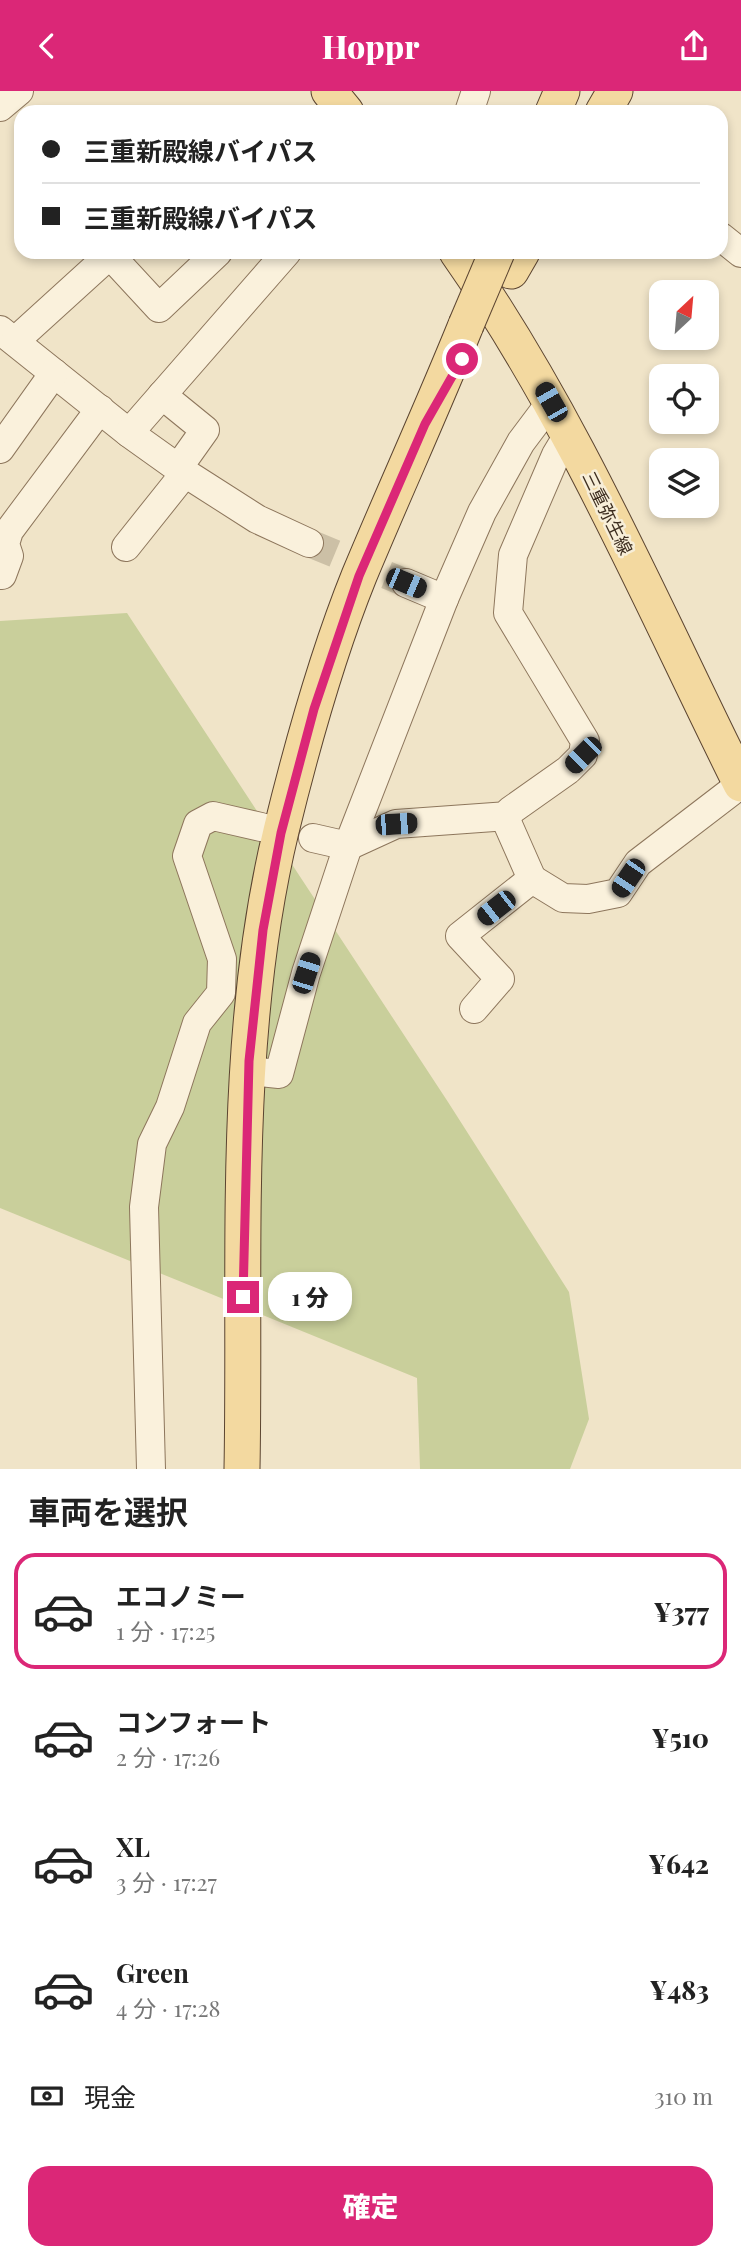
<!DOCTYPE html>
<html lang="ja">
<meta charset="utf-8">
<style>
:root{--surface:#fff;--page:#f6f6f6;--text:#222;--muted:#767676;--line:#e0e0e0;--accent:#db2777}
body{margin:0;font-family:"Playfair Display","Noto Sans JP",serif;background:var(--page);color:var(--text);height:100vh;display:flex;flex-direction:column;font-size:26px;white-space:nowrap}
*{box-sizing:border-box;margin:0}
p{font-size:23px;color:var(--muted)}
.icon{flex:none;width:38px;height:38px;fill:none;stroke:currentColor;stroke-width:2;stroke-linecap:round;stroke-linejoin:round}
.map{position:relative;height:1378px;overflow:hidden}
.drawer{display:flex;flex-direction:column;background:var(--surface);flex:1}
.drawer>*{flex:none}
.top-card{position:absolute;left:14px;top:14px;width:714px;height:154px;border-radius:21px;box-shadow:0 4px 10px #0003;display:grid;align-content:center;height:154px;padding:0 28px;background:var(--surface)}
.needle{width:46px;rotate:26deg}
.buttons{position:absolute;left:649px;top:189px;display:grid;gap:14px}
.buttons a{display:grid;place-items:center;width:70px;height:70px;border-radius:14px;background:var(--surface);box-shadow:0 4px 10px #0003;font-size:35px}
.end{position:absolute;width:32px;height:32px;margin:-16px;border:9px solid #db2777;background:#fff;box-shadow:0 0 0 4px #fff}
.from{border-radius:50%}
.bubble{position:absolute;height:49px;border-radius:21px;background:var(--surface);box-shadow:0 4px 10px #0003;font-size:23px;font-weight:800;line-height:49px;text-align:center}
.car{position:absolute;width:21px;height:42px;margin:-21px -10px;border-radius:9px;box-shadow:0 0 5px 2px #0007;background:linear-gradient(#222 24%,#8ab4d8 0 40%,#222 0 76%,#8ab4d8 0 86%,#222 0)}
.top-card b{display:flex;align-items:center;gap:24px;height:66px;font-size:26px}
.top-card b+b{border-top:2px solid var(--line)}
.top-card i{width:18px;height:18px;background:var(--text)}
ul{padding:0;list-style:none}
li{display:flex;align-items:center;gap:21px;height:116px;margin:0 14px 10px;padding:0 14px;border:4px solid transparent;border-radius:21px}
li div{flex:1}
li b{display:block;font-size:26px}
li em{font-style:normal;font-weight:800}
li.current{border-color:var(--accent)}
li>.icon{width:63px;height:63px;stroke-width:1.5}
h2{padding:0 28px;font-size:32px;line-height:84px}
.pay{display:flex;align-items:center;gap:18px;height:77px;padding:0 28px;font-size:26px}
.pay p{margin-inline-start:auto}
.primary-button{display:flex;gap:14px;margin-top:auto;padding:14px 28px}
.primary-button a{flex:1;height:80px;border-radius:21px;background:var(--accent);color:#fff;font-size:28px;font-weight:800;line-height:80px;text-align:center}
header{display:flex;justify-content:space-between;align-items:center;height:91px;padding:0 28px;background:var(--accent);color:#fff;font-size:32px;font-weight:800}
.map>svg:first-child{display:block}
.green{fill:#c9cf9b}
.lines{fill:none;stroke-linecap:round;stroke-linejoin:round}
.minor-tunnel{stroke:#ccc0a6;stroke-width:28;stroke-dasharray:28 14;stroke-linecap:butt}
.minor-casing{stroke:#8d765c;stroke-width:30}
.major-casing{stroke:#5b4430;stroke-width:37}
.minor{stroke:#faf1dc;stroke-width:28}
.major{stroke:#f3d9a0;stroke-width:35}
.major-bridge-casing{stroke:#5b4430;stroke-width:37;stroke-linecap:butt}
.major-bridge{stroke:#f3d9a0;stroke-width:35}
.route{stroke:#db2777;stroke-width:9}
.labels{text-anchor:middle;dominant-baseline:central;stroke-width:5;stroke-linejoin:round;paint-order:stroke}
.street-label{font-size:18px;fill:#3d2e20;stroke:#f7eed8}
</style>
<header><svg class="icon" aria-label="back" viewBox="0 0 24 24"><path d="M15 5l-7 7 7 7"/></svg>Hoppr<svg class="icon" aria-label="share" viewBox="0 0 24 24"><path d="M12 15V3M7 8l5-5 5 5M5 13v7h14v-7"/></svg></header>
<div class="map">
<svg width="741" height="1378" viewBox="0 0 741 1378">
<rect width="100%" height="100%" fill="#f0e4c8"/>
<!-- green -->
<path class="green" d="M127 522 448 1011 569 1201 589 1328 570 1378H420L417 1287 0 1117V530Z"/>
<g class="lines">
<!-- minor-tunnel -->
<path class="minor-tunnel" d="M309 452 406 492"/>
<defs>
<g id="minor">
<path d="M0 16 19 0"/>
<path d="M469 21 476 0"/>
<path d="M721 146 741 162"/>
<path d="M110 164 159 217 218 161"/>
<path d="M0 239 129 342 185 382 126 456"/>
<path d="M15 250 113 161"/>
<path d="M162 304 205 339 178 377"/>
<path d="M129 342 287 161"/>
<path d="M0 358 54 282"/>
<path d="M185 382 257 428 309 452"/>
<path d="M2 484 9 465 5 453 9 440 100 318"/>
<path d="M406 492 444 508 482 421 521 351 551 311"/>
<path d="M313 747 348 755 396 733 508 725"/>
<path d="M532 788 506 729 510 720 568 679 583 664 585 650 508 522 513 464 556 364 568 344"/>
<path d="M474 918 500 888 460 845 532 788 563 807 588 808 618 802 638 772 741 693"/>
<path d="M249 980 279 983 306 882 348 755 444 508"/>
<path d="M151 1378 144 1116 152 1053 170 1016 197 932 221 902 222 868 187 765 198 733 213 725 261 736"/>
</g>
<g id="major">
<path d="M329 0 346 21"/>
<path d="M553 21 562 0"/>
<path d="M603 21 615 0"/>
<path d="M457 161C572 325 652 514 741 693"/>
<path d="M511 180 522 161"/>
<path d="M242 1378C246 1166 231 948 281 740 302 654 326 567 359 485 394 401 432 318 466 234"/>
</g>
</defs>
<!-- minor casing -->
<use href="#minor" class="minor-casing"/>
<!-- major casing -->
<use href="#major" class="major-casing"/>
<!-- minor -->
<use href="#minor" class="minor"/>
<!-- major -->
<use href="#major" class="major"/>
<defs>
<path id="major-bridge" d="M466 234 497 161"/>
</defs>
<!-- major-bridge casing -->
<use href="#major-bridge" class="major-bridge-casing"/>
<!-- major-bridge -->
<use href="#major-bridge" class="major-bridge"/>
</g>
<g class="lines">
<!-- route -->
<path class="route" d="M243 1206 249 970 263 839 281 742 314 618 359 485 425 333 462 268"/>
</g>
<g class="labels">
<!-- street labels -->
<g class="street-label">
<text transform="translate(608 422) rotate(64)">三重弥生線</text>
</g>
</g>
</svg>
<div class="buttons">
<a><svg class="needle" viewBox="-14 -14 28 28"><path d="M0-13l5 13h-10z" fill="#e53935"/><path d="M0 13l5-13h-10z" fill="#767676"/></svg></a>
<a><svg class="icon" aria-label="locate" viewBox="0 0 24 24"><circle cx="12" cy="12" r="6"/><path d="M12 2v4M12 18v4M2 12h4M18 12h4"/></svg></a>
<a><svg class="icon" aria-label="layers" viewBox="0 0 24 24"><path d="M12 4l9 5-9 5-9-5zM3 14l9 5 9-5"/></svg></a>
</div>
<i class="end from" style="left:462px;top:268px"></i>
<i class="end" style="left:243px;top:1206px"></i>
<div class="bubble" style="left:268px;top:1181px;width:84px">1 分</div>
<i class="car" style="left:551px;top:311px;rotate:330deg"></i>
<i class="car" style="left:406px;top:492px;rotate:113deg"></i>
<i class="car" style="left:583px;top:664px;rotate:225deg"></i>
<i class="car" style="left:396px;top:733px;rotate:86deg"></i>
<i class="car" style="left:628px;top:787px;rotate:214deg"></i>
<i class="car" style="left:496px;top:817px;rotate:232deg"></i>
<i class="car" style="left:306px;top:882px;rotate:18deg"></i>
<div class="top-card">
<b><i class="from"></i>三重新殿線バイパス</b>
<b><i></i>三重新殿線バイパス</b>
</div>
</div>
<section class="drawer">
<h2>車両を選択</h2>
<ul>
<li class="current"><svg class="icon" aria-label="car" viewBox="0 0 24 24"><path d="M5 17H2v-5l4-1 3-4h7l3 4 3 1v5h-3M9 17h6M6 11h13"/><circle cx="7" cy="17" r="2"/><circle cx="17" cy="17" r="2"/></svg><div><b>エコノミー</b><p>1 分 · 17:25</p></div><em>¥377</em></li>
<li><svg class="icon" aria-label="car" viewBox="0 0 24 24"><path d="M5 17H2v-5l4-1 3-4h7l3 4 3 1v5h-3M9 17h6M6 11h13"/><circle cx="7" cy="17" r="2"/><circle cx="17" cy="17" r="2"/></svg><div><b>コンフォート</b><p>2 分 · 17:26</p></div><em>¥510</em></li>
<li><svg class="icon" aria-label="car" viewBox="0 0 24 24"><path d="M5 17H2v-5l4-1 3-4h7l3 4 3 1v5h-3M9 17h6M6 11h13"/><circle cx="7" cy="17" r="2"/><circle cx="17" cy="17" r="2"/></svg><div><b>XL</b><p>3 分 · 17:27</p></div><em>¥642</em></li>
<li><svg class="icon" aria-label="car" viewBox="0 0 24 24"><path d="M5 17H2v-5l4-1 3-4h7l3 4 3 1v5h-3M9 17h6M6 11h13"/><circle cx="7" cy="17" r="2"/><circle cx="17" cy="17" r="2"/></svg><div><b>Green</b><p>4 分 · 17:28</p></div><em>¥483</em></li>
</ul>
<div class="pay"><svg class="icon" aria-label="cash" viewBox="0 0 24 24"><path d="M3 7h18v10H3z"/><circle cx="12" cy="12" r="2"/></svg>現金<p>310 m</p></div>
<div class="primary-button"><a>確定</a></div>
</section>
